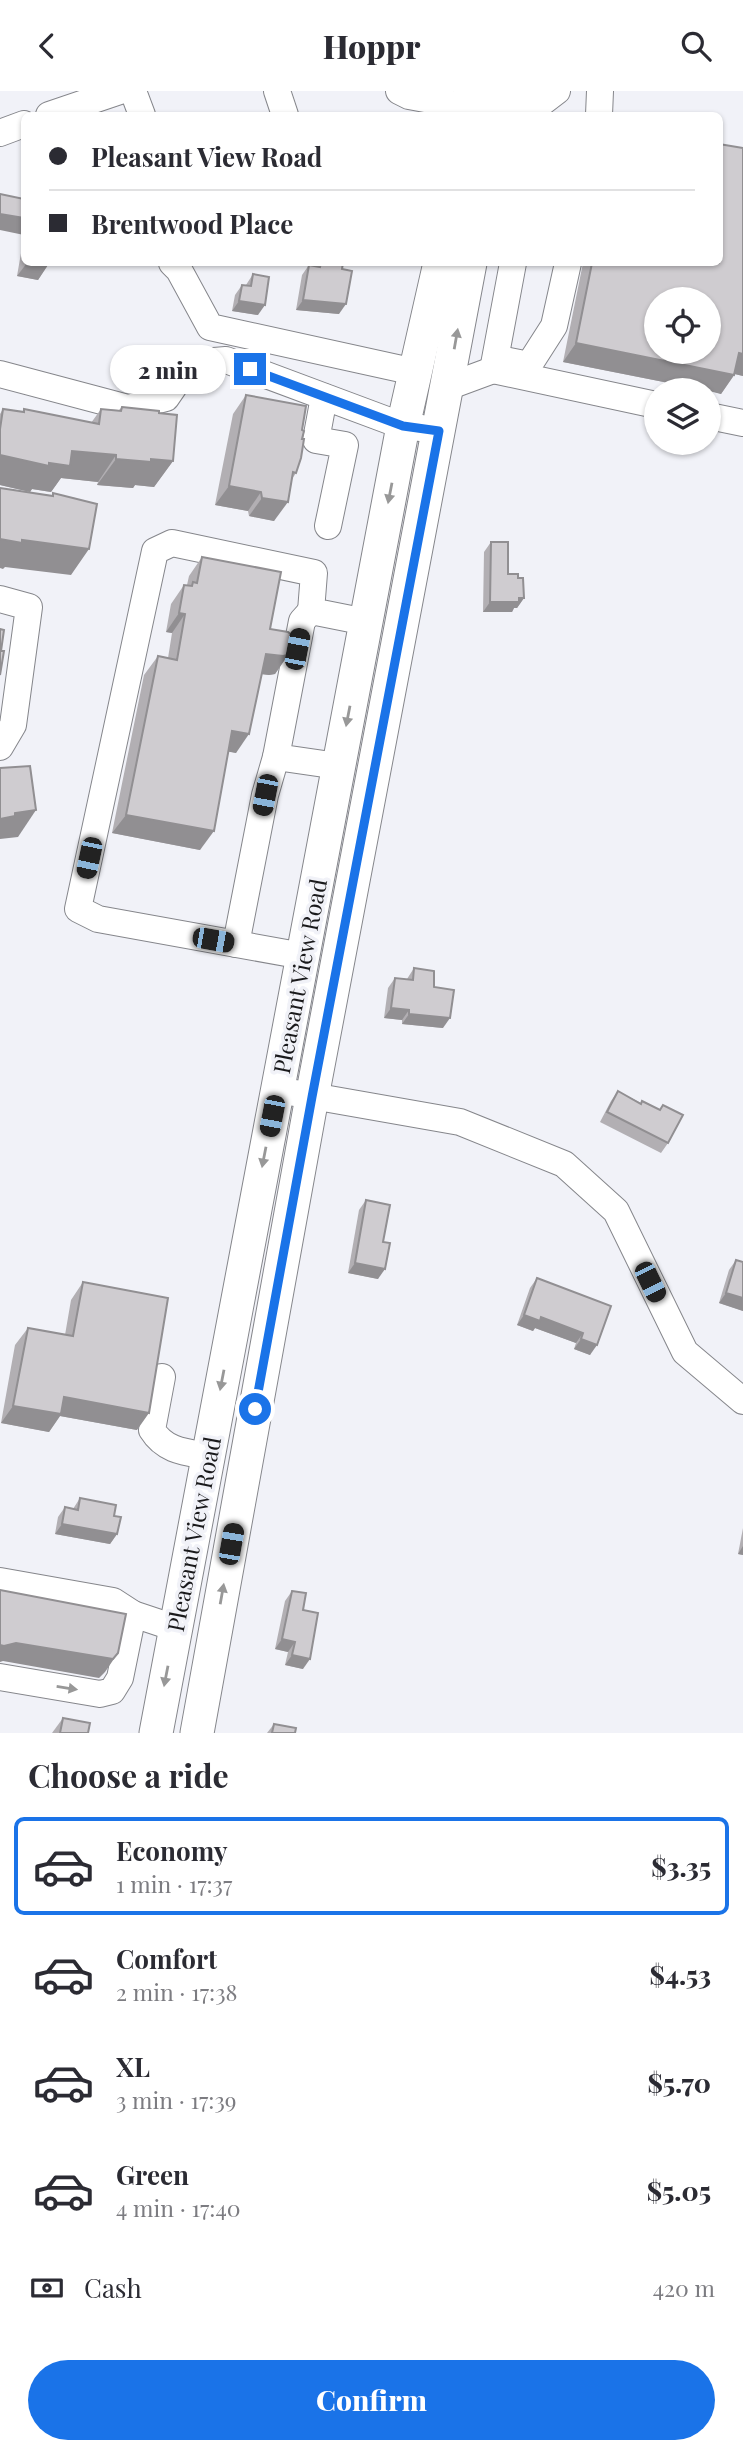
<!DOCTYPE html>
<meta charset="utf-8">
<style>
:root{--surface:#fff;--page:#f2f2f3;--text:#2b2b33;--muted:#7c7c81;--line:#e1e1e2;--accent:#1a73e8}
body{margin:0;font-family:"Playfair Display",serif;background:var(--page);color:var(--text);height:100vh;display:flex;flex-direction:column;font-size:26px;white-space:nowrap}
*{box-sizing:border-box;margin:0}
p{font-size:23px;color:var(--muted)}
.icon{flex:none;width:38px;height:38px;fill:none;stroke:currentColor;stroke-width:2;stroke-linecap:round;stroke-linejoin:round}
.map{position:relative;height:1642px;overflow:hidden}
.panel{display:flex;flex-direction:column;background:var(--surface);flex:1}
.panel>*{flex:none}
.top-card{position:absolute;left:21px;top:21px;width:702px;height:154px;border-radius:10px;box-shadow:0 2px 5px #0004;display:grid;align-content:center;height:154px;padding:0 28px;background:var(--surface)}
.fabs{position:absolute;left:644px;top:196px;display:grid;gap:14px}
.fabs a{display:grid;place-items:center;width:77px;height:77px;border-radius:50%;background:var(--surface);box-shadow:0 2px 5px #0004;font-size:35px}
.end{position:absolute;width:32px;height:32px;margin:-16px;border:9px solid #1a73e8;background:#fff;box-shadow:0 0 0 4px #fff}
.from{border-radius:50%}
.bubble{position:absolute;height:49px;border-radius:24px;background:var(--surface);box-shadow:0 2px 5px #0004;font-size:23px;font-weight:800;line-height:49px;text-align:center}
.car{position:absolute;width:21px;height:42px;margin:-21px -10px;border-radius:9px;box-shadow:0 0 5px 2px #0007;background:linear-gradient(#222 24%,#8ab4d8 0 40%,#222 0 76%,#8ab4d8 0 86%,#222 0)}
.top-card b{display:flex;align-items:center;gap:24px;height:66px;font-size:26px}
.top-card b+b{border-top:2px solid var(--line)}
.top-card i{width:18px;height:18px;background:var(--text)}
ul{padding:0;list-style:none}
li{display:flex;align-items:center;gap:21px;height:98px;margin:0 14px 10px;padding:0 14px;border:4px solid transparent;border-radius:10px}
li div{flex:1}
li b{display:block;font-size:26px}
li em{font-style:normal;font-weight:800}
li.selected{border-color:var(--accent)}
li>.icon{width:63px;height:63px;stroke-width:1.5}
h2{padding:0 28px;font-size:32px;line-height:84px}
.pay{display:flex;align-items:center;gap:18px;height:77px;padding:0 28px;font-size:26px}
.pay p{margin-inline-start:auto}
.cta{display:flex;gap:14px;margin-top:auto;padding:14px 28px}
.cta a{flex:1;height:80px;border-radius:42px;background:var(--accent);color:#fff;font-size:28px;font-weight:800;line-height:80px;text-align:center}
header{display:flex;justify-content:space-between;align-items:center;height:91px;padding:0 28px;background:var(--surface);font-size:32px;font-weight:800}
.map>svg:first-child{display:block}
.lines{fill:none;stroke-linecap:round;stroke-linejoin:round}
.minor-casing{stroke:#85868b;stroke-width:28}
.major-casing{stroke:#85868b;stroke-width:35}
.minor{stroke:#fff;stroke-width:26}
.major{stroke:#fff;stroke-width:33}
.wall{fill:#b2afb3}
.shaded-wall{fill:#918f92}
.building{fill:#cfccd0;stroke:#918f92;stroke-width:2;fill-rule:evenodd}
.oneway{fill:#989898}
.route{stroke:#1a73e8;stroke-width:9}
.labels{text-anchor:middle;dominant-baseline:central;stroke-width:7;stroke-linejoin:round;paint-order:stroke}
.street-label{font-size:23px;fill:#19191b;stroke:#f1f2f8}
</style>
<header><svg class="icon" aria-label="back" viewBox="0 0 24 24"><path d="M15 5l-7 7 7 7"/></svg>Hoppr<svg class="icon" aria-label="search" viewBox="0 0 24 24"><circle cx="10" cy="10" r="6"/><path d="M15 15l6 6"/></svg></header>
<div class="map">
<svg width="743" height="1642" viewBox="0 0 743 1642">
<rect width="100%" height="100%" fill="#f1f2f8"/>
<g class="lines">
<defs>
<g id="minor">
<path d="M133 0 142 24"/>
<path d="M277 0 285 24"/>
<path d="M399 0 409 5 468 16 498 12 540 13 557 0"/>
<path d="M49 24 120 0"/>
<path d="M599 24 600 0"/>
<path d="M0 42 24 33"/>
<path d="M172 172 179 179 210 236 415 281"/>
<path d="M513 172 493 279 656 314"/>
<path d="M499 268 529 274 554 235 568 172"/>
<path d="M0 283 128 317 166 307 190 272 226 269 403 335 421 337"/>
<path d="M447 296 493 279"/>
<path d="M324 306 316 349 345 354 328 435"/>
<path d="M709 325 743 332"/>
<path d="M0 508 29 516 13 634 0 656"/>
<path d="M311 520 302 530 276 666 338 675"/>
<path d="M236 853 265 704 276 666"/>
<path d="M303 865 98 828 78 818 155 460 172 452 314 482 311 520 366 531"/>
<path d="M295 1002 460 1031 564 1073 616 1120 685 1261 743 1310"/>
<path d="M162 1286 152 1339C165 1360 185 1361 208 1365"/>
<path d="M0 1490 113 1510 133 1523 175 1537"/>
<path d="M0 1586 100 1603 112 1600 120 1587 133 1523"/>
</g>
<g id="major">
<path d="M467 24 470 0"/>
<path d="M496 24 499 0"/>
<path d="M156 1642 403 335 440 172"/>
<path d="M197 1642 312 1006 470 172"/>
</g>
</defs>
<!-- minor casing -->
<use href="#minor" class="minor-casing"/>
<!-- major casing -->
<use href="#major" class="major-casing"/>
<!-- minor -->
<use href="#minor" class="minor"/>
<!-- major -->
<use href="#major" class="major"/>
</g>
<!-- wall -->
<g class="wall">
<path d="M743 57V285L735 283 721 303 709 299H704L563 271 583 172H719Z"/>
<path d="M24 145V172H49L38 189 17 185Z"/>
<path d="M317 172H343L339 223 296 219 302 184 309 174 316 175Z"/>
<path d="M253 183 258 224 232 220 235 204 242 194H246Z"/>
<path d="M246 304 302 339 296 382 292 388 274 430 249 425 248 420 215 414 233 323Z"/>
<path d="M122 316 159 322 173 370 154 396 135 394 133 397 97 394 98 391 61 387 51 401 32 398 30 401 0 394V323L3 318 22 321 24 318 91 332 101 318 119 319Z"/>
<path d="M491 451 508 483 518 487 524 507 517 517H514L512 521H483L484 461Z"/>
<path d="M202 466 270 538 288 564 275 583 269 584 262 583 236 662 228 660 200 759 112 742 144 584 158 565 168 567 172 542 166 541 171 513 184 494H187L189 485Z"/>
<path d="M414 877 434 896 443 937 402 933V929L384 927 388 897 395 887 407 888Z"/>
<path d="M618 1000 641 1012 659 1019 663 1014 668 1052 661 1062 600 1031 611 1010Z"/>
<path d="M366 1109 383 1151 378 1188 348 1182 359 1119Z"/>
<path d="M736 1169 743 1171V1220L719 1212 729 1179Z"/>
<path d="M537 1187 611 1215 590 1264 574 1258 576 1252 535 1237 533 1240 517 1234 530 1197Z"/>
<path d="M83 1191 137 1339 60 1325 49 1341 1 1332 15 1254 28 1237 65 1244 71 1209Z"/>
<path d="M80 1407 114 1425 117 1443 110 1453 55 1443 58 1426 65 1416 73 1418Z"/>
<path d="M743 1437V1464L738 1463Z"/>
<path d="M292 1500 303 1519V1578L285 1574 288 1561 275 1558 285 1510Z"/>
<path d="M63 1627 88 1642H52Z"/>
<path d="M274 1633 295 1642H267Z"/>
</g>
<!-- shaded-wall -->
<g class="shaded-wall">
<path d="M0 123 24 127V144L0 139Z"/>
<path d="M27 172H35L48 174 38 189 17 185Z"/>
<path d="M303 209 346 213 339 223 296 219Z"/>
<path d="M239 210 265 214 258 224 232 220Z"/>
<path d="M576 252 734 284 721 303 709 300V299H704L563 271Z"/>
<path d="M739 262 743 263V285L726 281Z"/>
<path d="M72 360 116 364 98 391 61 387 51 401 32 398 30 401 0 394V364L49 372Z"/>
<path d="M116 368H151L173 370 154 396 135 394 133 397 97 394Z"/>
<path d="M229 395 261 401 248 420 215 414Z"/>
<path d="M262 407 288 411 274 430 249 425Z"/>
<path d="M0 448 22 449 89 458 71 484 5 476 3 478 0 477Z"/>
<path d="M519 507H524L517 517H514L512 521H483L490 511Z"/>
<path d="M179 522 185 523 172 542 166 541Z"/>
<path d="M266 563 288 564 275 583 269 584 252 582Z"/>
<path d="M232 640 249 643 236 662 219 659Z"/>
<path d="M36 719 18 746 0 748V728L15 722Z"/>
<path d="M126 724 214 740 200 759 112 742Z"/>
<path d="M391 917 409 919 402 929 384 927Z"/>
<path d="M409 923 450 927 443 937 402 933Z"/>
<path d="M355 1172 385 1178 378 1188 348 1182Z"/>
<path d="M726 1202 743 1207V1220L719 1212Z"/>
<path d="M524 1224 541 1226 583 1242 576 1252 535 1237 533 1240 517 1234Z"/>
<path d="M581 1248 597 1254 590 1264 574 1258Z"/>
<path d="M64 1306 149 1322 137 1339 60 1325 49 1341 1 1332 13 1315Z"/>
<path d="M62 1433 117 1443 110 1453 55 1443Z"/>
<path d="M743 1455V1464L738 1463Z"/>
<path d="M282 1548 295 1551 288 1561 275 1558Z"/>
<path d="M16 1552 118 1562 105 1581 99 1587 3 1570 0 1571V1554Z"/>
<path d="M292 1564 310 1568 303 1578 285 1574Z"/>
</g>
<!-- building -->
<g class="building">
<path d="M719 53 743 57V263L739 262 734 284 576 252 592 172H719ZM656 208H709V261H656Z"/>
<path d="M0 103 24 108V127L0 123Z"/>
<path d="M35 172H49L48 174Z"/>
<path d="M321 172H343L342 178 352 180 346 213 303 209 309 174 320 176Z"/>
<path d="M253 183 269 186 265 214 239 210 242 194 251 195Z"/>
<path d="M246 304 306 315 302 339 304 340 302 348H304L301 367 296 382 293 381 288 411 262 407 261 401 229 395Z"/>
<path d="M122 316 159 320V322L177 324 173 370 151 368V371L116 368V364L72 360 70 375 49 372V375L0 364V338L3 318 24 321V318L99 333 101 318 121 320Z"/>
<path d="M0 397 53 405V402L97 413 89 458 22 449V452L0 448Z"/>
<path d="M491 451H508V483H518V487H523L524 507H519V511H490Z"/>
<path d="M202 466 281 481 270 538 288 541 293 545 288 564 283 565 266 563 249 643 232 640 214 740 126 724 158 565 177 569 185 523 179 522 184 494 192 495 193 491 197 492Z"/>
<path d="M0 538 4 539 1 560H4L0 584Z"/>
<path d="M30 675 36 719 15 722V725L0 728V677Z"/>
<path d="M414 877 434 880V896L454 899 450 927 409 923V919L391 917 395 887 413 889Z"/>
<path d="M618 1000 641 1013 642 1010 660 1019 663 1014 683 1024 668 1052 607 1021Z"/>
<path d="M366 1109 390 1114 383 1151 390 1152 385 1178 355 1172Z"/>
<path d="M736 1169 743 1171V1207L726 1202Z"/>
<path d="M537 1187 611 1215 597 1254 581 1248 583 1242 541 1226 540 1230 524 1224Z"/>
<path d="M83 1191 168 1207 149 1322 64 1306 61 1323 13 1315 28 1237 73 1245Z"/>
<path d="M80 1407 116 1414 114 1425 121 1426 117 1443 62 1433 65 1416 78 1419Z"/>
<path d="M0 1499 126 1523 118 1562 113 1568 16 1552 4 1555 0 1554Z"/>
<path d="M292 1500 306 1502 303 1519 318 1522 310 1568 292 1564 295 1551 282 1548Z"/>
<path d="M63 1627 90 1632 88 1642H60Z"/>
<path d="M274 1633 296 1637 295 1642H272Z"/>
</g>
<!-- one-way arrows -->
<defs><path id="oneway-solid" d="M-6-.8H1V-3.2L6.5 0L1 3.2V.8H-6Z" transform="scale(1.75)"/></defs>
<g class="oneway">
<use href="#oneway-solid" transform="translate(456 248) rotate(-80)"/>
<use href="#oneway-solid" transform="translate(390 402) rotate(101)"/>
<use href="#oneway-solid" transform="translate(348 625) rotate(101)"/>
<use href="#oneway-solid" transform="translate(264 1066) rotate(101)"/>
<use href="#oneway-solid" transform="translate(222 1289) rotate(101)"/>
<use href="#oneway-solid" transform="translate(222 1503) rotate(-80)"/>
<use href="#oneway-solid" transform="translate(166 1585) rotate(101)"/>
<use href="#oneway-solid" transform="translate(67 1597) rotate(9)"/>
</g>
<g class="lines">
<!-- route -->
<path class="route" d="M250 278 403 335 439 340 312 1006 255 1318"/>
</g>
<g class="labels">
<!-- street labels -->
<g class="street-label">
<text transform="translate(299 885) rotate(-79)">Pleasant View Road</text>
<text transform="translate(193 1443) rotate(-79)">Pleasant View Road</text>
</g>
</g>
</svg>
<div class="fabs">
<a><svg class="icon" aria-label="locate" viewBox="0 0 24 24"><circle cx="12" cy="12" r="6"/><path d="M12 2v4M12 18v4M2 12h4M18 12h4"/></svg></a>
<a><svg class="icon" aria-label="layers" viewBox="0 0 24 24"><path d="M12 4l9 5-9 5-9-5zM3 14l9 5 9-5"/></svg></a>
</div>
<i class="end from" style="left:255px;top:1318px"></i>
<i class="end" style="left:250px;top:278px"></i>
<div class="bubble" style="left:110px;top:254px;width:116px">2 min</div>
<i class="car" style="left:297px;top:558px;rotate:11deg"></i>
<i class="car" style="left:265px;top:704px;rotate:191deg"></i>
<i class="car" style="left:89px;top:767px;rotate:192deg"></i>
<i class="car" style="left:213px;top:849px;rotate:100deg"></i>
<i class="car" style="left:272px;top:1025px;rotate:191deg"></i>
<i class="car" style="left:650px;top:1191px;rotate:154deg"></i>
<i class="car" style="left:231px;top:1453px;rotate:10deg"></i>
<div class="top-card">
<b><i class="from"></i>Pleasant View Road</b>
<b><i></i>Brentwood Place</b>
</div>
</div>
<section class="panel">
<h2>Choose a ride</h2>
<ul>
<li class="selected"><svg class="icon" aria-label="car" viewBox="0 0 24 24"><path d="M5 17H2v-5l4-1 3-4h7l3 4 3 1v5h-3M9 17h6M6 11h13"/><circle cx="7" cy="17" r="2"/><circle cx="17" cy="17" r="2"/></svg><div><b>Economy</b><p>1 min · 17:37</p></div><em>$3.35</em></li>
<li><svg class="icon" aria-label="car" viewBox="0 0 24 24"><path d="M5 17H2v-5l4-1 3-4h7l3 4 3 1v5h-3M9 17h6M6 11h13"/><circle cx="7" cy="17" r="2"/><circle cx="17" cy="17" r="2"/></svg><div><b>Comfort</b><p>2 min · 17:38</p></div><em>$4.53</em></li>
<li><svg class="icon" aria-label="car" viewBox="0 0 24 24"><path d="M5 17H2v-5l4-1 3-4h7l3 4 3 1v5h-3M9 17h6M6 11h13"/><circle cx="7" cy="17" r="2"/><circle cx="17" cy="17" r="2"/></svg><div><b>XL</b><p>3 min · 17:39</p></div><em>$5.70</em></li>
<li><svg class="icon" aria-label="car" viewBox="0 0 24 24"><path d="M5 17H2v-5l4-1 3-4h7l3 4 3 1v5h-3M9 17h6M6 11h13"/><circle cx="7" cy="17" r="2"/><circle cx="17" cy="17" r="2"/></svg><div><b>Green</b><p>4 min · 17:40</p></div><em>$5.05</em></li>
</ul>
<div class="pay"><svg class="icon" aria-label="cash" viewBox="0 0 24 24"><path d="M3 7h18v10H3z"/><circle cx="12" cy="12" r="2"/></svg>Cash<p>420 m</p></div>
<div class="cta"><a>Confirm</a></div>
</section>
